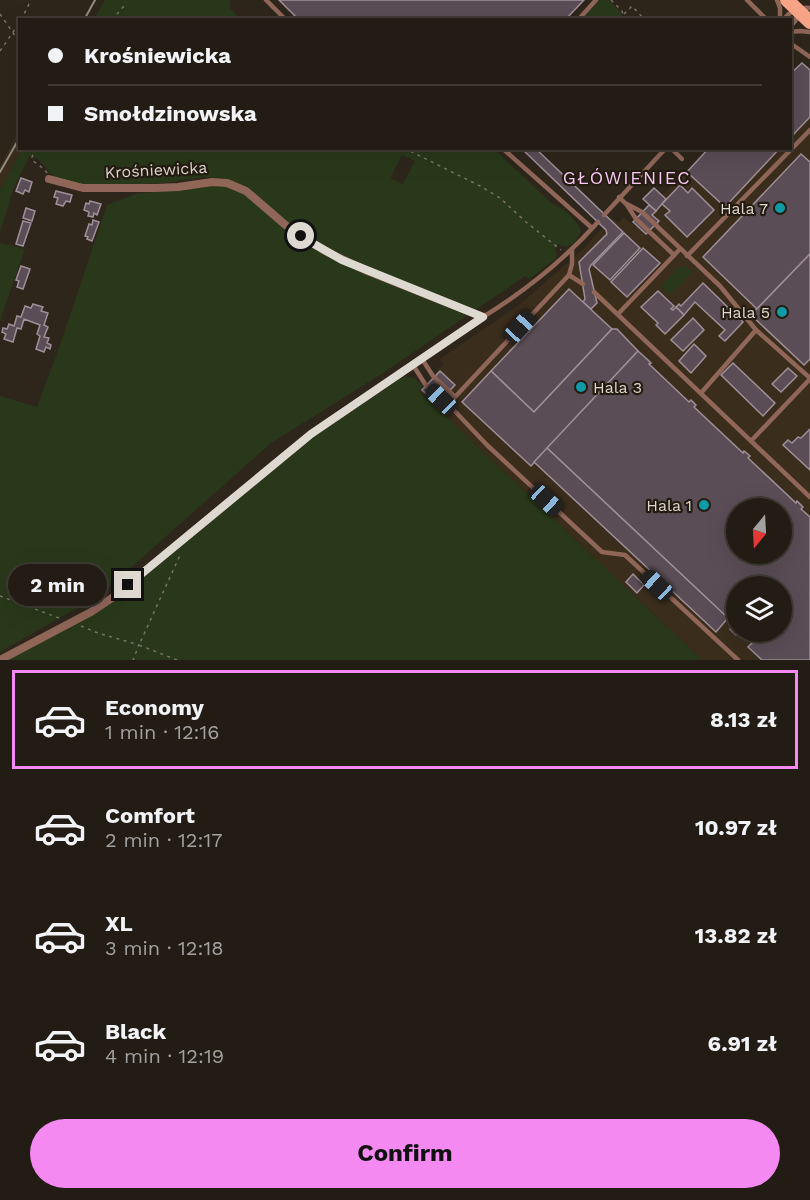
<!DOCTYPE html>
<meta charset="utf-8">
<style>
:root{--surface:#221c14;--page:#2a251d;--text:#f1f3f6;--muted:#a2a1a0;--line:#3f3a34;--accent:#f489f1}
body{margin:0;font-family:"Work Sans",sans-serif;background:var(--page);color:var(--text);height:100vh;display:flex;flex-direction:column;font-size:22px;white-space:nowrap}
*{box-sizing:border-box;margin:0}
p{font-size:20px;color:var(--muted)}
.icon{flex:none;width:33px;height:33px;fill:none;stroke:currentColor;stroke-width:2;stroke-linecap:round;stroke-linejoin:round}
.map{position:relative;height:660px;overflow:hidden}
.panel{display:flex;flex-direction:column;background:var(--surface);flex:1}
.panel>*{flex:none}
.hud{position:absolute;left:18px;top:18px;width:774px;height:132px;border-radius:0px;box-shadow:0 6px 24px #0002,0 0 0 2px var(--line);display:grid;align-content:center;height:132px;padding:0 30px;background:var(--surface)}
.needle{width:39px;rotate:198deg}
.fabs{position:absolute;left:726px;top:498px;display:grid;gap:12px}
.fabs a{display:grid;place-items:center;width:66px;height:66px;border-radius:50%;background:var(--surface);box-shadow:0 6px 24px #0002,0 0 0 2px var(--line);font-size:30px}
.end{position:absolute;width:27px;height:27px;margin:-14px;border:8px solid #ddd8d0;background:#111;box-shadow:0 0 0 3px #111}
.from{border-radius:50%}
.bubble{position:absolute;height:42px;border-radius:21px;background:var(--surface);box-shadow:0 6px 24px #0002,0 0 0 2px var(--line);font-size:20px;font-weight:700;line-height:42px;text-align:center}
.car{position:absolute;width:18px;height:36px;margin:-18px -9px;border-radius:8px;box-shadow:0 0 4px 2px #0007;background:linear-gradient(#222 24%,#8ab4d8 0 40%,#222 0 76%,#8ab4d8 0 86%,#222 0)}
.hud b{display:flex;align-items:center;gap:21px;height:57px;font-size:22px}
.hud b+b{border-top:2px solid var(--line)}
.hud i{width:15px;height:15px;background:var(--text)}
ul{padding:10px 0 0;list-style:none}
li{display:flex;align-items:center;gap:18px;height:99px;margin:0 12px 9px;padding:0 18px;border:3px solid transparent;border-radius:0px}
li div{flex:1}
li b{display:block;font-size:22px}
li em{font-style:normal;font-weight:700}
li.active{border-color:var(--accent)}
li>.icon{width:54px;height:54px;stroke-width:1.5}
.cta{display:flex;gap:12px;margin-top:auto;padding:12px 30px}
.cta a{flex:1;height:69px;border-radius:36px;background:var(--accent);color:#111;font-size:24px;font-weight:700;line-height:69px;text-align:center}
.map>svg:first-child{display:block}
.built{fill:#3a2d1c;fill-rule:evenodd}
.green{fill:#29381a;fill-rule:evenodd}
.building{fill:#5b4d55;stroke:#9f8f99;stroke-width:1.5;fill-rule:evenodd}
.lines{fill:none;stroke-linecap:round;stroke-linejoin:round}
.path{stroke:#797269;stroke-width:1.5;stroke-dasharray:3 4.5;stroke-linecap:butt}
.service{stroke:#8f6658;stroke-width:4.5}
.minor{stroke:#8f6658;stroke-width:8}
.primary{stroke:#f7a487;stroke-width:14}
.rail{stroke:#918b82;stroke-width:2}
.route{stroke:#ddd8d0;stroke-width:8}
.culture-dot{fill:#0f9aa8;stroke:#241c11;stroke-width:2}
.labels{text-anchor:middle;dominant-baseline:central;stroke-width:4.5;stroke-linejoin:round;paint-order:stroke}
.street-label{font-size:16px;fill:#ddd8d0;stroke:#241c11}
.poi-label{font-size:16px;fill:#ddd8d0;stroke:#241c11;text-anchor:end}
.neighbourhood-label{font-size:18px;letter-spacing:1.5px;fill:#facaf7;stroke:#241c11}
</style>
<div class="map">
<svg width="810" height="660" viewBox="0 0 810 660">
<rect width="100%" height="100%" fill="#2e261b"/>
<!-- built -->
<g class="built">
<path d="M802 63 810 70V660H702L419 391 444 364 440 359 519 305 580 252 612 218 618 223 624 217 635 227 637 226 646 234 659 221 652 215 656 211 643 199 654 188 662 196 707 149 790 148 791 74ZM736 508H782V554H736ZM736 586H782V632H736Z"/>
<path d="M19 131 20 148 23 149 0 190V166Z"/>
</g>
<!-- green -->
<g class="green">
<path d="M105 0H230V9L241 19H94Z"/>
<path d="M600 0H609L621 13 623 19H582Z"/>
<path d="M23 148 494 149 551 203C563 208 575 218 581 230 578 240 569 251 559 244L555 249 557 254 555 259 529 279 525 276 383 373 271 443 100 595 0 652V396L37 407 59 348 107 205 136 194 208 186H220L224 178 203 177 164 183 117 185 71 184 54 177 38 159 30 156 14 187 0 232V190ZM402 155 415 161 403 184 390 178Z"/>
<path d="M0 243 25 249 0 321Z"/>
<path d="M680 266H685L689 270 691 268 692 273 670 295 661 286Z"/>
<path d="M403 376 414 378 423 386 419 391 702 660H8L81 622 113 601 304 443 397 380Z"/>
</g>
<!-- building -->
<g class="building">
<path d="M279 0H584L565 20H299Z"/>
<path d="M802 63 810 70V117L790 138V74Z"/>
<path d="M521 148H535L623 232 591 265 589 269 597 303 591 309 583 302 585 299 579 262 607 234 606 230Z"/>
<path d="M709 148H780L725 207 687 172Z"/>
<path d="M801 154 810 162V254L757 309 703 257Z"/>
<path d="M21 178 32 182 29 192 25 190 23 194 16 191Z"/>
<path d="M680 185 688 193 692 188 714 210 687 237 665 215 670 211 662 204Z"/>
<path d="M654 188 666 199 656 211 643 199Z"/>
<path d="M56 191 72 195 70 202 66 201 63 206 56 204 58 198 54 197Z"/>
<path d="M90 201 101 204 97 215 94 213 93 217 88 216 89 212 84 210 86 203 89 204Z"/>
<path d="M649 205 656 211 652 215 659 221 646 234 633 222Z"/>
<path d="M26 208 35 211 32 221 23 218Z"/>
<path d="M93 220 99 222 92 241 87 239 88 237 85 236 89 224 92 225Z"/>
<path d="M23 221 31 223 23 246 16 244Z"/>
<path d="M624 233 640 248 610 280 593 265Z"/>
<path d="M643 248 660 263 627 297 611 282Z"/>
<path d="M810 254V359L804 365 751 315Z"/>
<path d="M21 266 30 269 23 289 17 287 19 281 16 280Z"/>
<path d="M703 283 743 322 725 341 719 336 725 330 695 302 684 315 676 307 679 304 681 306Z"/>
<path d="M569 289 612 329 534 412 491 371Z"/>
<path d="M658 291 674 306 671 309 673 310 676 307 684 315 665 334 656 325 658 323 641 307Z"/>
<path d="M33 304 43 307 41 311 48 313 44 325 48 327 44 337 49 338 47 343 51 345 50 349 46 347 44 352 36 349 40 336 37 334 40 325 24 319 21 329 17 328 13 342 4 339 6 334 2 332 3 328 7 329 9 324 14 326 17 316 21 317 25 306 31 308Z"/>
<path d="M693 318 704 330 683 351 671 340Z"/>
<path d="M612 329H617L638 351 531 466 462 402 491 371 534 412Z"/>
<path d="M694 344 706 356 691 373 679 361Z"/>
<path d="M638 351 648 360 651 363 649 364 689 402 691 400 696 405 694 407 743 453 744 451 750 456 748 458 796 503 797 501 803 507 801 509 810 517V660H762L748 647 753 642 742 632H782V586H736V632H739L736 635 730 629 735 625 547 448ZM736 508H782V554H736Z"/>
<path d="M733 363 775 403 763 416 721 375Z"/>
<path d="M788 368 797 376 781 392 772 384Z"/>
<path d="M440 371 455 385 437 404 422 390Z"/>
<path d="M810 429V470L783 445 788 440 792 443 798 437 801 438Z"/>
<path d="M547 448 728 618 716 632 534 462Z"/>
<path d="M633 574 644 585 637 593 626 582Z"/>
</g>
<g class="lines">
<!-- path -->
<g class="path">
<path d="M611 0 622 11 624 19"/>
<path d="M0 14 20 43"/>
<path d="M624 14 632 6 645 20"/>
<path d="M21 20 31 0"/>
<path d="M112 20 124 6"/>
<path d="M0 51 20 22"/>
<path d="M36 148 32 157V160L45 170 47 173"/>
<path d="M404 148 482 187 500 198 526 222 561 250"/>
<path d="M0 596 59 618"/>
<path d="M81 626 98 633 139 645 133 660"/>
<path d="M177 660 139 645 181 553"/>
</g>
<!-- service -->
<g class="service">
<path d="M266 0 286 20"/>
<path d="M747 0 767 20"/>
<path d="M777 0 780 8V20"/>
<path d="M578 20 596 0"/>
<path d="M783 20C790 11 799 7 810 8"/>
<path d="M790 27 796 20 797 14"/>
<path d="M790 32 800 31 810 32"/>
<path d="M790 43 810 57"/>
<path d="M502 148 592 228"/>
<path d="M671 148 682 159"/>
<path d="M619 197 625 203 642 212 720 286 756 330 810 378"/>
<path d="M627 205 636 219 674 255"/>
<path d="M604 215 666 148"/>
<path d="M687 256 810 130"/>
<path d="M569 275 572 264V249"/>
<path d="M594 292 810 497"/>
<path d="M618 314 680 249"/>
<path d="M483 317C525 291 565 259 598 222"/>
<path d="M422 359 433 376 455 397"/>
<path d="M413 365 425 384 449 405 487 445 602 552 625 555 738 660"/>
<path d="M701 393 756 330"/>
<path d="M449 405 455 397 569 275 583 284"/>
<path d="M751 441 810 379"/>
</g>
<!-- minor -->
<path class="minor" d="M0 660 91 612 112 598 311 434 483 317 365 270 325 251 289 228 246 191 227 183 212 182 178 187 156 188H83L49 179"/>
<!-- primary -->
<path class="primary" d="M787 0 810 22"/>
<!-- rail -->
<g class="rail">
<path d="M84 20 95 0"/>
<path d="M0 172 20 137"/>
</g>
</g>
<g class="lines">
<!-- route -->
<path class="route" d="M128 585 311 434 483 317 342 260 314 244 301 236"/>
</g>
<!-- markers -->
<g class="culture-dot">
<circle cx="780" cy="208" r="6"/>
<circle cx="782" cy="312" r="6"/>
<circle cx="581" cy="387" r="6"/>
<circle cx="704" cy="505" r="6"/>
</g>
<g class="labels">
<!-- street labels -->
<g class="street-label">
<text transform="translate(156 170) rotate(-3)">Krośniewicka</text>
</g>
<!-- poi labels -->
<g class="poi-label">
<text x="768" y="208">Hala 7</text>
<text x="770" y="312">Hala 5</text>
<text x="593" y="387" text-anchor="start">Hala 3</text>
<text x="692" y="505">Hala 1</text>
</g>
<!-- neighbourhood labels -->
<g class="neighbourhood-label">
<text x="627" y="177">GŁÓWIENIEC</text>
</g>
</g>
</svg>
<div class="fabs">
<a><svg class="needle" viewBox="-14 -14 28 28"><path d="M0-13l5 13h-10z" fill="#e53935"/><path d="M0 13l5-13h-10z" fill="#a2a1a0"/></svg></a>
<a><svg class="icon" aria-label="layers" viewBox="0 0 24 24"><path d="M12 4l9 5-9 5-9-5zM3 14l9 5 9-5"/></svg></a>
</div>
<i class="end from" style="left:301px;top:236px"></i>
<i class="end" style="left:128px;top:585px"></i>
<div class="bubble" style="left:8px;top:564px;width:99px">2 min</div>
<i class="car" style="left:520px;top:327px;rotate:43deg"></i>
<i class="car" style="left:441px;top:399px;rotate:314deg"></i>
<i class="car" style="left:546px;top:500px;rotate:133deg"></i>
<i class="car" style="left:657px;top:585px;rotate:313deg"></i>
<div class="hud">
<b><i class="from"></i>Krośniewicka</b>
<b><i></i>Smołdzinowska</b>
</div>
</div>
<section class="panel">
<ul>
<li class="active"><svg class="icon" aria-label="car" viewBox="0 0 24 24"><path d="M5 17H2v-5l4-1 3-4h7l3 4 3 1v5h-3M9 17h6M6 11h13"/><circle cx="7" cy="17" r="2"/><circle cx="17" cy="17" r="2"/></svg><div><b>Economy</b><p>1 min · 12:16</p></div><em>8.13 zł</em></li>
<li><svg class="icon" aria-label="car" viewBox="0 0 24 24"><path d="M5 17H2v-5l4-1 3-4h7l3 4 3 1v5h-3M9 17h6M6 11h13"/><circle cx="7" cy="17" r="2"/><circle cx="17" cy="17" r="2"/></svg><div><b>Comfort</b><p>2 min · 12:17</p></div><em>10.97 zł</em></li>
<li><svg class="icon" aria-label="car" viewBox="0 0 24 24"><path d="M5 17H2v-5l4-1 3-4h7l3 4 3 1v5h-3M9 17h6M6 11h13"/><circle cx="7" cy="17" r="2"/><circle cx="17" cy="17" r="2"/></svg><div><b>XL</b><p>3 min · 12:18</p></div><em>13.82 zł</em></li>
<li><svg class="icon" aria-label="car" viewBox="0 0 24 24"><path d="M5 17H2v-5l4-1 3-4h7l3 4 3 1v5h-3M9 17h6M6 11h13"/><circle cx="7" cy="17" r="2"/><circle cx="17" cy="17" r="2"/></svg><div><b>Black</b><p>4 min · 12:19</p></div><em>6.91 zł</em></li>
</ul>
<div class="cta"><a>Confirm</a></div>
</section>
